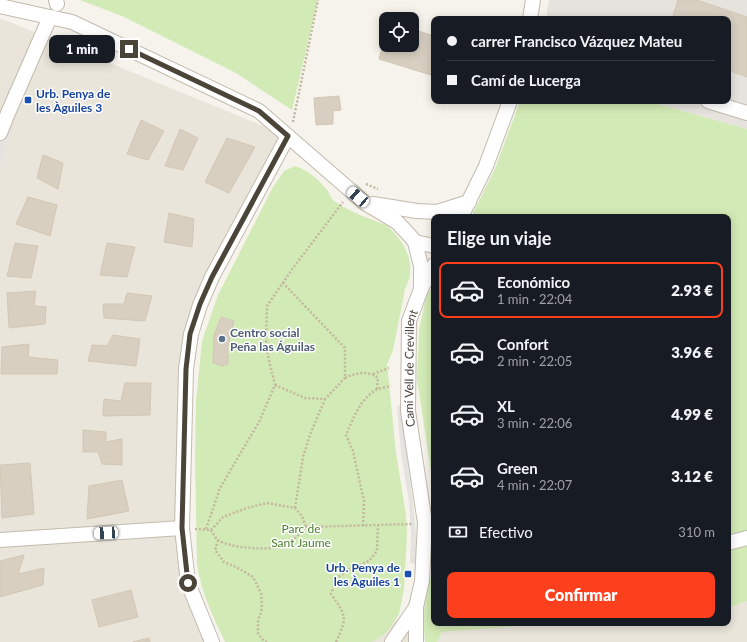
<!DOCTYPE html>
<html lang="es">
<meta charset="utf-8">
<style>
:root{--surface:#171b24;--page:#20242c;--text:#f1f3f6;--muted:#9ea1a6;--line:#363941;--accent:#fc3f1d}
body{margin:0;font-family:Lato,sans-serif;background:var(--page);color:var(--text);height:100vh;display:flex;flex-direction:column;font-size:15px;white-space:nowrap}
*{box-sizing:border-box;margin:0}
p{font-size:13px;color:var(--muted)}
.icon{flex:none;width:22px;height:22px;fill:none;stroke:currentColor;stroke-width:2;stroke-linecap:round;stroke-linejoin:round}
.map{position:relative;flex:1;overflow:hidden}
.panel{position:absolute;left:431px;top:214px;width:300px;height:412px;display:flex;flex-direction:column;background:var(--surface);border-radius:8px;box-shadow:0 2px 10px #0003}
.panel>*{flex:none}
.hud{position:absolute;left:431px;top:16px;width:300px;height:88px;border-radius:8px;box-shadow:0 2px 10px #0003;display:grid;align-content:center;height:88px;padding:0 16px;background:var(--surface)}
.buttons{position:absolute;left:379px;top:12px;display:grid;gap:8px}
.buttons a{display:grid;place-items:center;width:40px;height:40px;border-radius:8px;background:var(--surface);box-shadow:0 2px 10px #0003;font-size:20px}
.end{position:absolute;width:18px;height:18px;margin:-9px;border:5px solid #4b4439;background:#fff;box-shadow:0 0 0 2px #fff}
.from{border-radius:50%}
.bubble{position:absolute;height:28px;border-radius:8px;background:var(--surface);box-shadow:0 2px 10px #0003;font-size:13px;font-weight:800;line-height:28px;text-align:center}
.car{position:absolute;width:12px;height:24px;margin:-12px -6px;border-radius:5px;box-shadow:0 0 3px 1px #0007;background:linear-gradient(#fff 24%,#345 0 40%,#fff 0 76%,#345 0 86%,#fff 0)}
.hud b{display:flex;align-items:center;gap:14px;height:38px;font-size:15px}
.hud b+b{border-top:1px solid var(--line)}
.hud i{width:10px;height:10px;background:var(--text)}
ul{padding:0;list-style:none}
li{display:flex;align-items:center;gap:12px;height:56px;margin:0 8px 6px;padding:0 8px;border:2px solid transparent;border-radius:8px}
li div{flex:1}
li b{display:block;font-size:15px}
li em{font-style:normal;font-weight:800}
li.active{border-color:var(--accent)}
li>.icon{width:36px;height:36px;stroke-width:1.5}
h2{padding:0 16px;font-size:18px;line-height:48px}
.pay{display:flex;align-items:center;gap:10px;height:44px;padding:0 16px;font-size:15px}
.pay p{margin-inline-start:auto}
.primary-button{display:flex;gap:8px;margin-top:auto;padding:8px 16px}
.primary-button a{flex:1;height:46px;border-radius:8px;background:var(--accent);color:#fff;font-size:16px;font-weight:800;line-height:46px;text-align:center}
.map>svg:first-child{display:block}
.residential{fill:#eae5da}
.industrial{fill:#e6e2dd}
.green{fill:#d2eab5}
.parking{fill:#e5e3e0}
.building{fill:#d8cfc1;stroke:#d3c7b4}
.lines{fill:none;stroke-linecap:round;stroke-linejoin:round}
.minor-casing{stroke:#c2bbae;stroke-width:16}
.path{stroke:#c4b79f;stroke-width:2.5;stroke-dasharray:2 2;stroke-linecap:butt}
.minor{stroke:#fff;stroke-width:14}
.route{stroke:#4b4439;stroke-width:5}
.transit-dot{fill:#1a4fb4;stroke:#fff;stroke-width:1.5}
.service-dot{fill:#5c6f8a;stroke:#fff;stroke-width:1.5}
.labels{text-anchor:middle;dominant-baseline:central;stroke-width:3;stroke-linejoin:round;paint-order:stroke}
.transit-label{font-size:12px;font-weight:bold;fill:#164399;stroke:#fff;text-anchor:start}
.service-label{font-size:12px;font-weight:bold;fill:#4e5e75;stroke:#fff;text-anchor:start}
.street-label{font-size:12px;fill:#4b4439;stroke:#fff}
.park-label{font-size:12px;fill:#4a7f2a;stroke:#fff}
</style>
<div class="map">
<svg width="747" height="642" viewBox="0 0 747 642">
<rect width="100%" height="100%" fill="#f6f3ec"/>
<!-- residential -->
<g class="residential">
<path d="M0 18 288 136 200 305 185 411 187 567 209 642H0Z"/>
<path d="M747 601V642H437L442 632 558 623H728V608Z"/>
<path d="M416 607V642H363Z"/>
</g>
<!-- industrial -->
<path class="industrial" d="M549 0H747V129L647 101H728V19H546Z"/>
<!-- green -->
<g class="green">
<path d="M80 0H318L292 110 236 73 122 16Z"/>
<path d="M520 101H647L747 129V601L728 608V217H471L495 169Z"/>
<path d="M295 166C308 170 319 180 327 190 330 193 330 198 333 200 349 212 368 218 386 225 405 241 418 265 405 289L393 350 387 364 396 453 406 515 407 535 404 589 399 614 390 628 383 635 372 642H225C213 617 201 592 197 564L195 457 196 401 202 341 218 295 273 187 284 171Z"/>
<path d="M434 284V492L417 379 419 330 426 297Z"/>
<path d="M434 561V623H558L442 632 437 642H425L423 614Z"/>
</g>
<!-- parking -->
<g class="parking">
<path d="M26 81 29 86 12 124 0 166V143L2 137Z"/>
<path d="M401 405 413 504 416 534V564L410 563 411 535 409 502 401 453 397 406Z"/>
</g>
<!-- building -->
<g class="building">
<path d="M678 0H697L747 17V77L728 70V19H672Z"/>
<path d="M412 29 434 36V66L431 75 379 59 386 36V45H412Z"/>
<path d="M339 96 341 110 333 111V124L316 125 314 98Z"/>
<path d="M141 120 164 131 148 160 127 154Z"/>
<path d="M180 129 198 138 183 170 165 166Z"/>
<path d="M227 138 255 147 229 193 205 182Z"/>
<path d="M43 155 63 163 58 189 37 178Z"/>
<path d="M28 197 57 205 50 236 16 224Z"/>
<path d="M169 213 194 219 192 247 164 242Z"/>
<path d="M15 243 38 246 31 278 7 276Z"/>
<path d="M107 243 135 247 127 277 100 275Z"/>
<path d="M36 291 34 306 46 307 45 324 9 328 7 293Z"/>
<path d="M127 293 152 296 145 321 104 318 103 304H124Z"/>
<path d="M221 317 234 321 228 346V364L222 366 213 363 214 335Z"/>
<path d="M113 335 140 339 136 366 88 361 92 345 107 346Z"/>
<path d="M29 344 28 357 58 360 57 374H1L2 347Z"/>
<path d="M125 383H151L150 415 103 416 104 399 121 401Z"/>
<path d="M83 430 106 432V442L122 439V465L102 464 98 452H83Z"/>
<path d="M30 463 34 514 2 518 0 465Z"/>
<path d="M122 480 129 511 87 519 89 486Z"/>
<path d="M24 555 18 574 44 568 43 585 0 597V561Z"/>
<path d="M131 590 138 617 99 627 92 600Z"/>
<path d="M149 638 150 642H133Z"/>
</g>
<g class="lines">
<defs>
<g id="minor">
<path d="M56 0 57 4"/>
<path d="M0 6 72 22 259 111 365 203 397 222 411 237 415 242 421 266V289"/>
<path d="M530 19 533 0"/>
<path d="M708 101 747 113"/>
<path d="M0 133 8 113 50 17"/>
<path d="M373 204 417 211 437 212 469 202"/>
<path d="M461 217 486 166 510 101"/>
<path d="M415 242 434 246"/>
<path d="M0 540 182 528"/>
<path d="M728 543 747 538"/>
<path d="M212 642 188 583 182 528 186 369 191 334 200 305 212 277 288 136"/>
<path d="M392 642 416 607"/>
<path id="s1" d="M416 642V607L422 581 425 523 408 411 409 321 421 289 434 265"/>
</g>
</defs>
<!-- minor casing -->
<use href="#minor" class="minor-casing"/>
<!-- path -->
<g class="path">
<path d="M293 122 318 0"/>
<path d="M366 184 378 189"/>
<path d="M373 374 389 368"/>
<path d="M345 378C356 373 367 370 378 378L377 389"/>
<path d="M275 385 305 398 325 399 345 378V348L283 283"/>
<path d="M295 508 303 457 310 435 325 399"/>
<path d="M363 526 364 501 353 451 346 435C353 419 360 399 376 390 380 388 386 387 391 386"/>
<path d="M195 529 211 530C213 533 215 538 218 540 229 548 269 551 281 546 291 543 299 534 306 527L412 524"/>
<path d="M206 529 220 488 259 422 275 385 266 348 267 306 293 268 343 202"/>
<path d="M211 530 223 517 247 508 267 503 295 508 302 516 306 527"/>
<path d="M218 540 215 550 224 562 238 568 253 577 261 593 262 608 258 622V634L264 641 267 642"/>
<path d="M336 642C347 618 347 616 331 594L337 578 351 568 369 561 377 551 378 525"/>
</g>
<!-- minor -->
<use href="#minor" class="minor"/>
</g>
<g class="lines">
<!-- route -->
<path class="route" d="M129 49 259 111 288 136 212 277 200 304 190 334 186 369 182 528 188 583"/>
</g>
<!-- markers -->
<g class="transit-dot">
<rect x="24" y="96" width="8" height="8" rx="2"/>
<rect x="404" y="570" width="8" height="8" rx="2"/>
</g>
<circle class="service-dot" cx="222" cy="339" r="4"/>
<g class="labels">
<!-- transit labels -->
<g class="transit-label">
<text x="36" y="93">Urb. Penya de<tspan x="36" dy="14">les Àguiles 3</tspan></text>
<text x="400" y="567" text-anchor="end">Urb. Penya de<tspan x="400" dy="14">les Àguiles 1</tspan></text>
</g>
<!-- service labels -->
<g class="service-label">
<text x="230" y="332">Centro social<tspan x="230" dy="14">Peña las Águilas</tspan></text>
</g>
<!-- street labels -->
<g class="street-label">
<text stroke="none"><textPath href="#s1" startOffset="276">Camí Vell de Crevillent</textPath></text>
</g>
<!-- park labels -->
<g class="park-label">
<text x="301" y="528">Parc de<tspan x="301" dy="14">Sant Jaume</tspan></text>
</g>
</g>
</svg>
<div class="buttons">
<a><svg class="icon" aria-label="locate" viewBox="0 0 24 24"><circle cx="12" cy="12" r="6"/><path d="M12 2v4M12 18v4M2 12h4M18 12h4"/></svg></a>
</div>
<i class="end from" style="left:188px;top:583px"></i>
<i class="end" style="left:129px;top:49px"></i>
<div class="bubble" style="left:49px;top:35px;width:66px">1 min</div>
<i class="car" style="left:358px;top:197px;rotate:311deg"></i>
<i class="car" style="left:106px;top:533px;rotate:267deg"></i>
<div class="hud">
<b><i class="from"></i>carrer Francisco Vázquez Mateu</b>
<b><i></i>Camí de Lucerga</b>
</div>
<section class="panel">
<h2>Elige un viaje</h2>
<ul>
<li class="active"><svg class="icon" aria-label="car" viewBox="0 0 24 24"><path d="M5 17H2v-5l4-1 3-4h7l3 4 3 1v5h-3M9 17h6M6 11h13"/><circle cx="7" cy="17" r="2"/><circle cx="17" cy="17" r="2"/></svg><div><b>Económico</b><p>1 min · 22:04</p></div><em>2.93 €</em></li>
<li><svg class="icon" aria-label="car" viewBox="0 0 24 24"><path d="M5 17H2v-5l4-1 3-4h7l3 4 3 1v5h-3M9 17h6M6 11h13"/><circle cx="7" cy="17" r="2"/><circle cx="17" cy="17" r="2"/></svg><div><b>Confort</b><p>2 min · 22:05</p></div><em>3.96 €</em></li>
<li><svg class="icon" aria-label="car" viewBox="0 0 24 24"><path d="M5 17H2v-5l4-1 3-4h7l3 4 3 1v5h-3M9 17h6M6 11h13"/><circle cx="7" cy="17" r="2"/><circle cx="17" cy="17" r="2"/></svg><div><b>XL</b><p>3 min · 22:06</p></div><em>4.99 €</em></li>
<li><svg class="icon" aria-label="car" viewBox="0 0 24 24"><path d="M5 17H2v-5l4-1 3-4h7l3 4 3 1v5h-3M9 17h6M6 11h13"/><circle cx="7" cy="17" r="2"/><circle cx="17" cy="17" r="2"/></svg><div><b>Green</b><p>4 min · 22:07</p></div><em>3.12 €</em></li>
</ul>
<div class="pay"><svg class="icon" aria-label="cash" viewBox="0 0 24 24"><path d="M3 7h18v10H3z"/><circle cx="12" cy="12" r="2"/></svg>Efectivo<p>310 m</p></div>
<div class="primary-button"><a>Confirmar</a></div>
</section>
</div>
